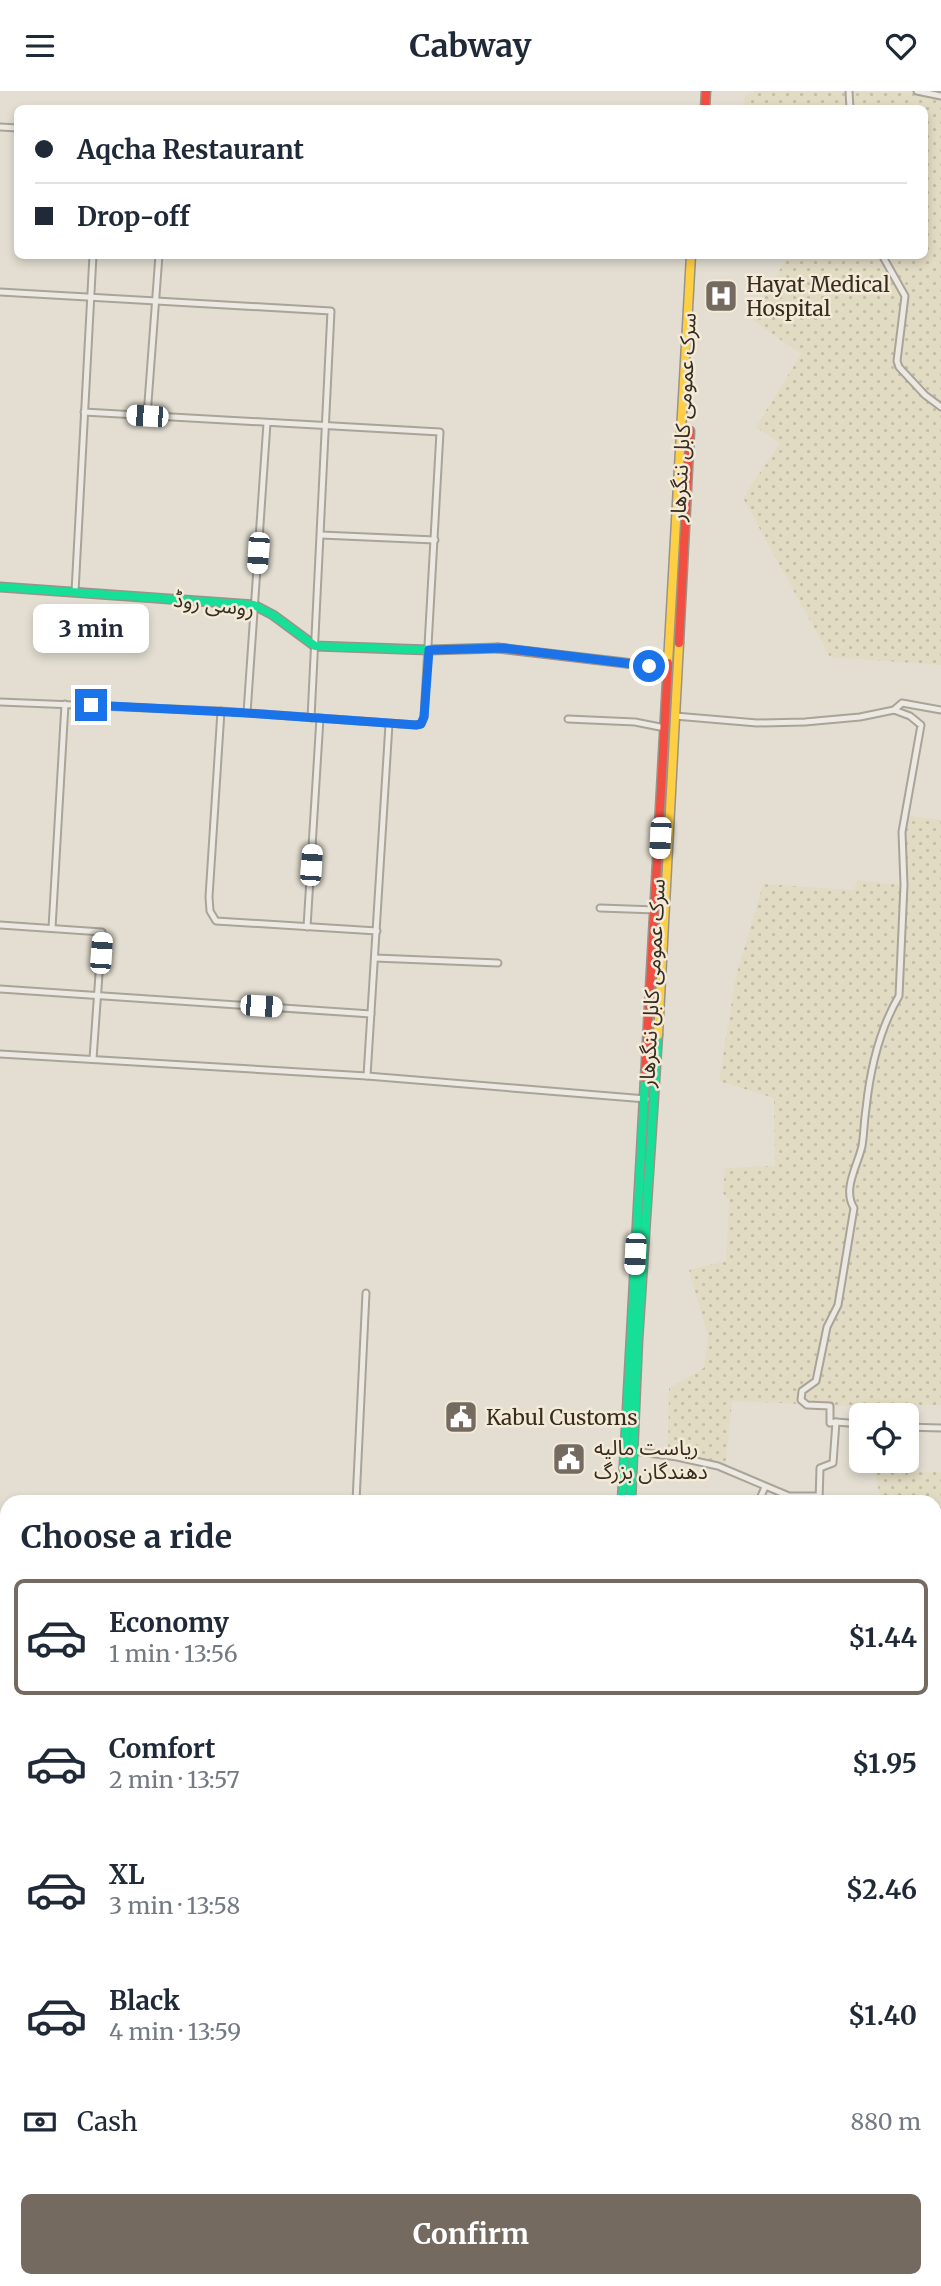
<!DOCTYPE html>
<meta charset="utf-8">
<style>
:root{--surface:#fff;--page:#f2f2f3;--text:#1f2937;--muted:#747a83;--line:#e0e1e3;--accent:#746a5f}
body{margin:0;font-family:Merriweather,"Noto Sans Arabic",serif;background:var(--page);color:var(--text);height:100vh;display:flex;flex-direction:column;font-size:26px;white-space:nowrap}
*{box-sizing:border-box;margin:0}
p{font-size:23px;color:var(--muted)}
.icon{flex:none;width:38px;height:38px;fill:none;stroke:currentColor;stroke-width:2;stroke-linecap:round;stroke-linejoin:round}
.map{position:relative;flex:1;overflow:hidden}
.sheet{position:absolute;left:0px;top:1404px;width:942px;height:793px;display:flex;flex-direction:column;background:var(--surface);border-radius:21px 21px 0 0;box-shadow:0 4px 10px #0003}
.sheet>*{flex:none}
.guide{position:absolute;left:14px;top:14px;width:914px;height:154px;border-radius:10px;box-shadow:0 4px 10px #0003;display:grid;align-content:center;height:154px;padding:0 21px;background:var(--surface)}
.tools{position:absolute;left:849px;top:1312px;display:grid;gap:14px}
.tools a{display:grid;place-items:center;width:70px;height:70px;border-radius:10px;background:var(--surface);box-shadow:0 4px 10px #0003;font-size:35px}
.end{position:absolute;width:32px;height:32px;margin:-16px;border:9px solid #1a73e8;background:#fff;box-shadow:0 0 0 4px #fff}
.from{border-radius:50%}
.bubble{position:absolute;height:49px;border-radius:10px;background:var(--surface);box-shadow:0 4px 10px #0003;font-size:23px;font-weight:700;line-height:49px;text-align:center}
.car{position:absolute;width:21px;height:42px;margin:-21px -10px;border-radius:9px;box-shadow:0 0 5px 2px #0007;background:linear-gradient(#fff 24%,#345 0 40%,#fff 0 76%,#345 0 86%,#fff 0)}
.guide b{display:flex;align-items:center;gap:24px;height:66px;font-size:26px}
.guide b+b{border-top:2px solid var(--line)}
.guide i{width:18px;height:18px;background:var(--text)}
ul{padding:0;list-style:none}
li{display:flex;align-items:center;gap:21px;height:116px;margin:0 14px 10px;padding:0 7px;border:4px solid transparent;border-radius:10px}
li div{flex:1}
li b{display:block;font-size:26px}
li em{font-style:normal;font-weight:700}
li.selected{border-color:var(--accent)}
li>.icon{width:63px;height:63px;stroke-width:1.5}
h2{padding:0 21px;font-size:32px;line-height:84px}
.pay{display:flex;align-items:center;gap:18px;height:77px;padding:0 21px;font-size:26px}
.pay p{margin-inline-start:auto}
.cta{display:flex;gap:14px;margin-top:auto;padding:14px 21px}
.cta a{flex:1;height:80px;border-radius:10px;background:var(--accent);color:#fff;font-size:28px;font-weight:700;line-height:80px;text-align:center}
header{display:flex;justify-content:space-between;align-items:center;height:91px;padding:0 21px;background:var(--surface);font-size:32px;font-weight:700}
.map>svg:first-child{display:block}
.farmland{fill:url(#farmland-dots)}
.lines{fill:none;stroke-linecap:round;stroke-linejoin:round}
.canal{stroke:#bac9c0;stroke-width:5}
.street-casing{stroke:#a9a399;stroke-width:9}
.fast-casing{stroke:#999389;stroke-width:11}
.slow-casing{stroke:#999389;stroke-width:11}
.jam-casing{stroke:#999389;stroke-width:11}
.street{stroke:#ece9e2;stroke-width:5}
.fast{stroke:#16e098;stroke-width:8}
.slow{stroke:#ffcf43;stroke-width:8}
.jam{stroke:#f24e42;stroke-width:8}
.route{stroke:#1a73e8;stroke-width:9}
.labels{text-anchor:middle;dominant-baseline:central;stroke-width:5;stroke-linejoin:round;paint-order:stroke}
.poi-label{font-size:21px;fill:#382c21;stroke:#f3ebd8;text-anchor:start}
.street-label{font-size:21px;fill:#382c21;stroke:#f3ebd8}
</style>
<header><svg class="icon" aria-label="menu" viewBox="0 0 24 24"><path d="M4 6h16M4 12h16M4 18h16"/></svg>Cabway<svg class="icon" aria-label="heart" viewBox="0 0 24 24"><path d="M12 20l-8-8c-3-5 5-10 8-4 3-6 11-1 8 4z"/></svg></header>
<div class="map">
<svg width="941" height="2195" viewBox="0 0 941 2195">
<defs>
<pattern id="farmland-dots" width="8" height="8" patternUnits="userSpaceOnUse" patternTransform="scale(1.75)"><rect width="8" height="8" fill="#e2dbc3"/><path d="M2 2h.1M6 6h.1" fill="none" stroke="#c3bca7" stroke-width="1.8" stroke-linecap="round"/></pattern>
</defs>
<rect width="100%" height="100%" fill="#e3ded1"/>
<!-- farmland -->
<g class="farmland">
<path d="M755 0 941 2V574L830 566 743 407 780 352 756 336 801 263 751 228 788 165 924 164V18L745 17 744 6Z"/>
<path d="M905 724 941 729V1314L845 1315 732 1310 725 1380 668 1361 669 1297 704 1277 708 1245 689 1179 726 1170 729 1109 723 1102 725 1077 775 1075 774 1007 719 990 736 885 763 793 854 799 857 789 903 794 901 759Z"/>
<path d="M941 1381V1455L935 1451 934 1410H881L875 1382Z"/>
<path d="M941 1778V2195H854L859 2189H934V1788Z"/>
</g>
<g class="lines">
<!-- canal -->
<g class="canal">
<path d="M934 1948 941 1936"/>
<path d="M934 1966V1991"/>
<path d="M934 1995 941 2015"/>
</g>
<defs>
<g id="street">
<path d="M849 0 850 18"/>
<path d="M917 0 941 5"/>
<path d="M0 36 18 37"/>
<path d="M882 164 905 205 897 270 899 276 925 304 941 316"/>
<path d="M0 201 331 220 311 627"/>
<path d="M147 325 159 164"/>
<path d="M321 444 435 449"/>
<path d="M75 501 93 164"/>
<path d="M0 611 221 620 416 634 421 633 424 626 440 341 84 321"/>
<path d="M221 620 209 806 210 820 216 830 377 840"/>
<path d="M247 622 267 332"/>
<path d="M675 625 757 632 805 631 860 626 894 619 902 612 941 619"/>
<path d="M568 628 635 631 665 637"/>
<path d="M600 817 656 819"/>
<path d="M0 834 102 841 93 968"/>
<path d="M307 836 320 627"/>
<path d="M52 837 65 613"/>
<path d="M375 867 498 872"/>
<path d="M0 898 371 923"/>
<path d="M0 963 367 985 646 1008"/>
<path d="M367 985 389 633"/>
<path d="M836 1331 861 1333"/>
<path d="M906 1336 941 1337"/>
<path d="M634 1360 677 1366 718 1375 789 1405H818"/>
<path d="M356 1410 366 1202"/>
<path d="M759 1410 765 1396"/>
<path d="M819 1410 820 1377 833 1372 836 1331 830 1332V1315L807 1314 801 1309 802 1300 816 1290 827 1236 838 1214 854 1117C842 1098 858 1074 862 1055 864 1043 864 1030 866 1018 870 979 879 939 899 905L904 794 902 741 921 634 910 625 894 619"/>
<path d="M934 1521 941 1518"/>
<path d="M0 1527 1 1513H7"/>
<path d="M0 1603 7 1600"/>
<path d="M934 1696 941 1700"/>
<path d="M0 1803 7 1808"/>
<path d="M0 1870 7 1873"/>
<path d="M934 2007 941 2028"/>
<path d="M934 2079 941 2072"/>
<path d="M0 2083 7 2062"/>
<path d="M0 2157 7 2159"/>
<path d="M0 2174 7 2178"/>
<path d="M28 2189 37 2195"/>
<path d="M65 2189 71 2195"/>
<path d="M485 2189 491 2195"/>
<path d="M570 2189 577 2195"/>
<path d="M612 2189 616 2195"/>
<path d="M653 2189 660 2195"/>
<path d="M0 2193 7 2183"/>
<path d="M142 2194 143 2195"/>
<path d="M436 2194 440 2189"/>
<path d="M110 2195 113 2189"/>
<path d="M170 2195 172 2189"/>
<path d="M268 2195 273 2189"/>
<path d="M371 2195 377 2189"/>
<path d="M474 2195 479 2189"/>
<path d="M500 2195 505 2189"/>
<path d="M664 2195 669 2189"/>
</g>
<g id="fast">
<path d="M0 496 254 514 273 524 315 555 429 559 498 557"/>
<path d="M622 1410 645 987"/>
<path d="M631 1410 638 1249 658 944"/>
<path d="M776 2189 778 2195"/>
</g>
<g id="slow">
<path d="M668 572 691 164"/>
<path d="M658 944 679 552"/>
</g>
<g id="jam">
<path d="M705 18 706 0"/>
<path d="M679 552 690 340"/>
<path d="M498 557 668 577"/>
<path d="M645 987 668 572"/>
</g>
</defs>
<!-- street casing -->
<use href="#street" class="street-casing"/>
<!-- fast casing -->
<use href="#fast" class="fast-casing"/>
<!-- slow casing -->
<use href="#slow" class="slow-casing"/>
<!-- jam casing -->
<use href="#jam" class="jam-casing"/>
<!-- street -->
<use href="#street" class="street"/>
<!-- fast -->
<use href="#fast" class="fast"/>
<!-- slow -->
<use href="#slow" class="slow"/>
<!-- jam -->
<use href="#jam" class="jam"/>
</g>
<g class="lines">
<!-- route -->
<path class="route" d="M91 614 247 622 416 634 421 633 424 626 429 559 504 557 649 575"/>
</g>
<!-- icons -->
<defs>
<symbol id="hospital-square" viewBox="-11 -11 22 22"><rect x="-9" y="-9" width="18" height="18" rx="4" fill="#746a5f" stroke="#f3ebd8"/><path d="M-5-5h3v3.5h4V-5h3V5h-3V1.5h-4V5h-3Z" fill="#fff"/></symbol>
<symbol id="civic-square" viewBox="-11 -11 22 22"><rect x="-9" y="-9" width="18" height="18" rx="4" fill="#746a5f" stroke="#f3ebd8"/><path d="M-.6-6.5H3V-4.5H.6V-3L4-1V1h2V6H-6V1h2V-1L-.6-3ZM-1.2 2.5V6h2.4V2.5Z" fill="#fff"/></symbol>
</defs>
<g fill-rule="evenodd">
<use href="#hospital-square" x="702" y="186" width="38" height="38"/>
<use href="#civic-square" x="442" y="1307" width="38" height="38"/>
<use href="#civic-square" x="550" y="1349" width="38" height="38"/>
</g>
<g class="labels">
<!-- poi labels -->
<g class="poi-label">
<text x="746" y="193">Hayat Medical<tspan x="746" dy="24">Hospital</tspan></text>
<text x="486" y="1326">Kabul Customs</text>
<text x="594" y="1356">ریاست مالیه<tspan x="594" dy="24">دهندگان بزرگ</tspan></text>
</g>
<!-- street labels -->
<g class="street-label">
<text transform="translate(683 326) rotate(-87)">سرک عمومی کابل ننگرهار</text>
<text transform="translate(214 513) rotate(7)">روسی روڈ</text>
<text transform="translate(652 892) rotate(-87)">سرک عمومی کابل ننگرهار</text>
</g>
</g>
</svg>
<div class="tools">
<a><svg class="icon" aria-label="locate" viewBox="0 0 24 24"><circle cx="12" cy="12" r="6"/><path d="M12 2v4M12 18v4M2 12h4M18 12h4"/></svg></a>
</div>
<i class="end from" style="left:649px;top:575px"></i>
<i class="end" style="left:91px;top:614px"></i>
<div class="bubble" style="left:33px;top:513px;width:116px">3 min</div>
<i class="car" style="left:147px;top:325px;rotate:274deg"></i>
<i class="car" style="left:258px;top:462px;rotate:184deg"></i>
<i class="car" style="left:660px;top:747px;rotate:183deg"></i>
<i class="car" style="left:311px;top:774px;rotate:4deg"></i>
<i class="car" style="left:101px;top:862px;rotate:4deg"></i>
<i class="car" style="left:261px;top:915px;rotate:94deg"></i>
<i class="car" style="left:635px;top:1163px;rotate:183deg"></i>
<div class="guide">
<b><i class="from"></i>Aqcha Restaurant</b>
<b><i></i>Drop-off</b>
</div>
<section class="sheet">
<h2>Choose a ride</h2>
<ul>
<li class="selected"><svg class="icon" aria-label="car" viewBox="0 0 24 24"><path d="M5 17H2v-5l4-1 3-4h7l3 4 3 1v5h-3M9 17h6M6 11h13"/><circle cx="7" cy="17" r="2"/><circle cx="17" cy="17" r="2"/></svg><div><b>Economy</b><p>1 min · 13:56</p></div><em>$1.44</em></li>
<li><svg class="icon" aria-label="car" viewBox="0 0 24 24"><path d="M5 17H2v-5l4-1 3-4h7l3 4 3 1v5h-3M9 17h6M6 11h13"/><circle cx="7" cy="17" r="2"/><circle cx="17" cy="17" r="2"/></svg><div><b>Comfort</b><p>2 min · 13:57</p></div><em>$1.95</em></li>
<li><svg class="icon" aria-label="car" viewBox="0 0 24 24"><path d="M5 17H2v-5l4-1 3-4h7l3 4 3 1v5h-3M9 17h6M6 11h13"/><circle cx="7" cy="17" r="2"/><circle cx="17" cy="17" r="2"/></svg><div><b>XL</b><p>3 min · 13:58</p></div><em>$2.46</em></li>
<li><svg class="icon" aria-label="car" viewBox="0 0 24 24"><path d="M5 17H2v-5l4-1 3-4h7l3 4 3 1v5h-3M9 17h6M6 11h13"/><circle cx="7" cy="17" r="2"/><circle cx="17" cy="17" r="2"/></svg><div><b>Black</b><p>4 min · 13:59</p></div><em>$1.40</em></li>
</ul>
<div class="pay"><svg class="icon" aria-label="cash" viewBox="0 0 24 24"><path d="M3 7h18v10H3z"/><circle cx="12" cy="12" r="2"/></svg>Cash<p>880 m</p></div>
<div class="cta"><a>Confirm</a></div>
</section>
</div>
